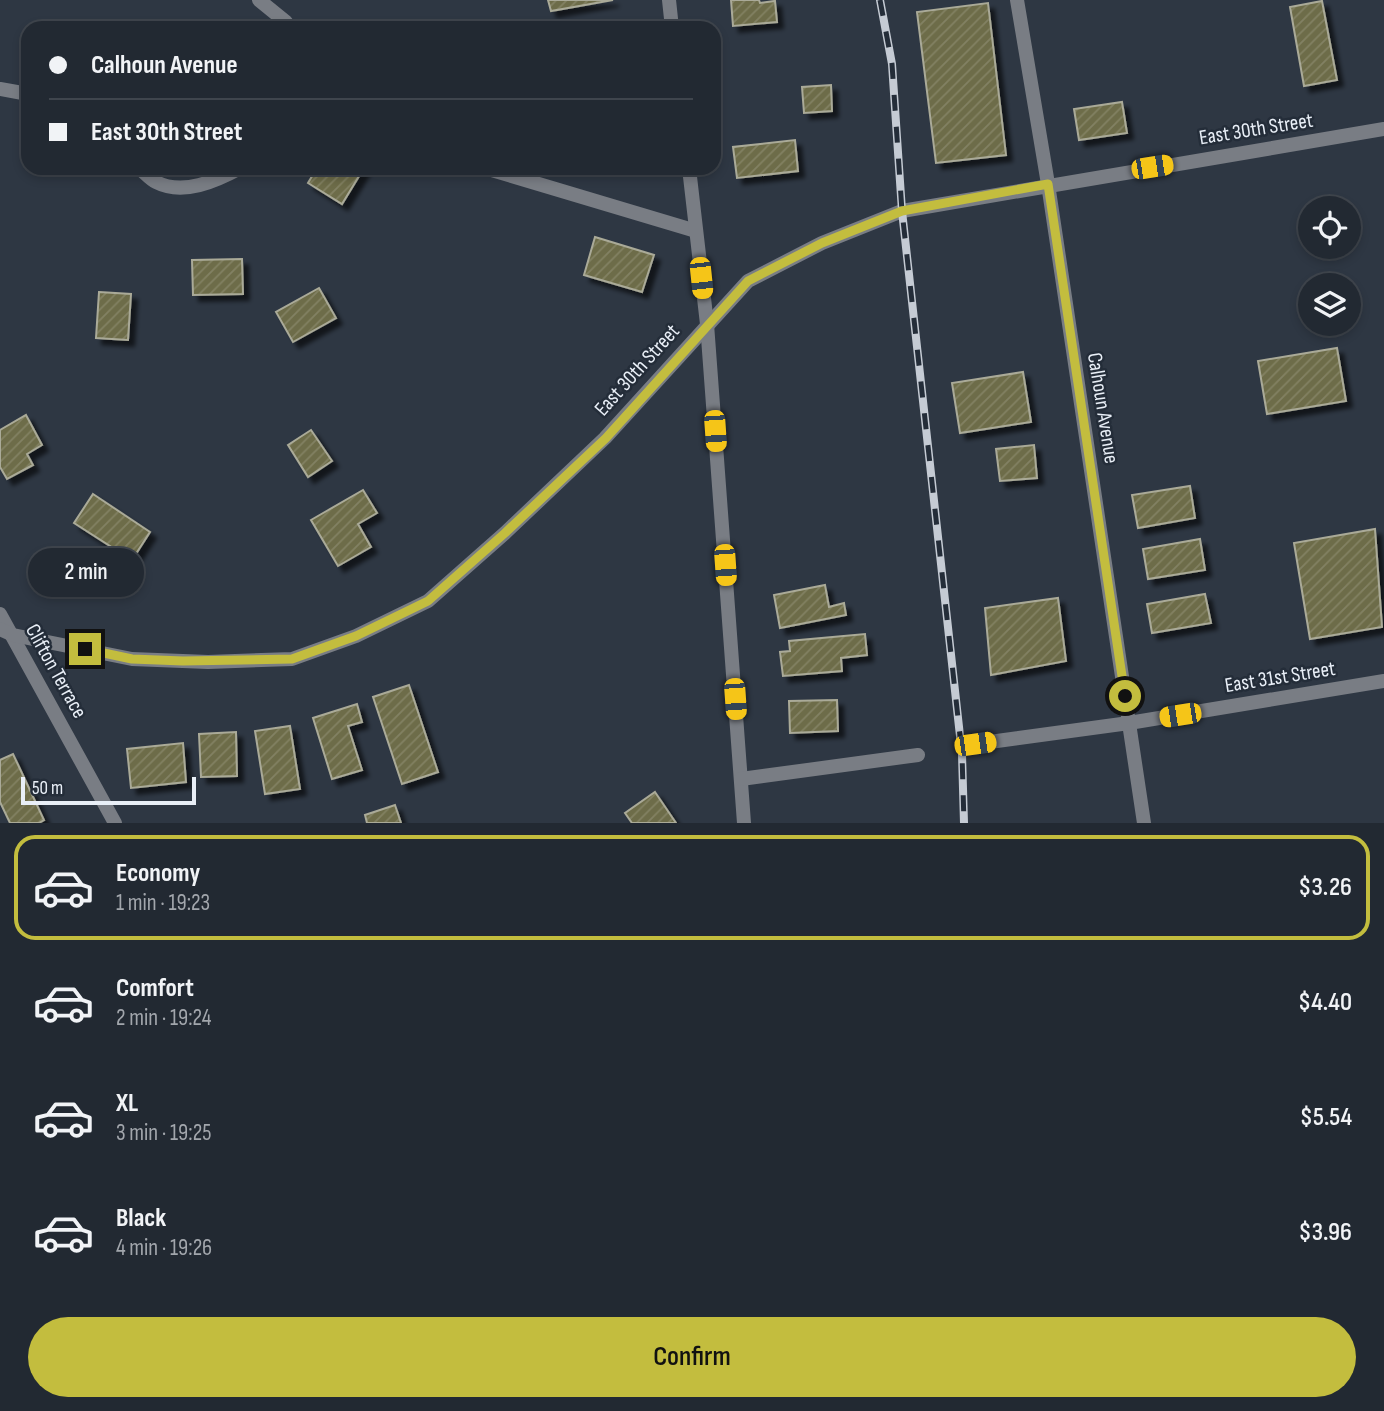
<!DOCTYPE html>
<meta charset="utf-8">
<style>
:root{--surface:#222932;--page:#2e353e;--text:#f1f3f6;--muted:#a2a6ac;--line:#3f454d;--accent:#c3bd3e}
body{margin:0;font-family:"Sofia Sans Condensed",sans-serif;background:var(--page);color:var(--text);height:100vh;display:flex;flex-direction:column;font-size:26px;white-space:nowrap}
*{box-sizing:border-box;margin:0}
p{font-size:23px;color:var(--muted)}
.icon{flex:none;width:38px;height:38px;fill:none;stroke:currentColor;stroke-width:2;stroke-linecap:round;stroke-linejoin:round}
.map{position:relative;height:823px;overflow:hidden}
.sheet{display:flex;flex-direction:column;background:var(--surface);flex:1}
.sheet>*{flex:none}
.hud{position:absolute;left:21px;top:21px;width:700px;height:154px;border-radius:21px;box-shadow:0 4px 10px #0003,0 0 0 2px var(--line);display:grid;align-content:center;height:154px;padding:0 28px;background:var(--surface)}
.tools{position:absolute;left:1298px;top:196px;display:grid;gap:14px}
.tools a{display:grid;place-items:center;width:63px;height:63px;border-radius:50%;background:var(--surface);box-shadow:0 4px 10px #0003,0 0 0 2px var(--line);font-size:35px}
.scale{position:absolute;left:21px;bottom:18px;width:175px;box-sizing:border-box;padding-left:7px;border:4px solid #e9eff7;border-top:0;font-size:19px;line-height:24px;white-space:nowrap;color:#e9eff7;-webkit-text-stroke:5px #242d39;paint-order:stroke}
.end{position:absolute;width:32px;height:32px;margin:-16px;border:9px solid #c3bd3e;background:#111;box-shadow:0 0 0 4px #111}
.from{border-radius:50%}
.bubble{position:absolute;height:49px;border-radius:24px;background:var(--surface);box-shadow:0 4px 10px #0003,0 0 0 2px var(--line);font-size:23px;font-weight:600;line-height:49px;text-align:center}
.car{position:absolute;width:21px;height:42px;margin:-21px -10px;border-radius:9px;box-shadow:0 0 5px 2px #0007;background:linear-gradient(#f5c518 24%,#345 0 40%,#f5c518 0 76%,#345 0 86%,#f5c518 0)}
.hud b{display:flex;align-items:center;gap:24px;height:66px;font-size:26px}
.hud b+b{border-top:2px solid var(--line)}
.hud i{width:18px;height:18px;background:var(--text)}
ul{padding:12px 0 0;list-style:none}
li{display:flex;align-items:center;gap:21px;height:105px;margin:0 14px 10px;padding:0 14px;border:4px solid transparent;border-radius:21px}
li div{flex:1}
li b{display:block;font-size:26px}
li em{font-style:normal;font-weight:600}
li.selected{border-color:var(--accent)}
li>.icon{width:63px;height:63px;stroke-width:1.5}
.primary-button{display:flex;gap:14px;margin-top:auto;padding:14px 28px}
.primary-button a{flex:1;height:80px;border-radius:42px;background:var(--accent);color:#111;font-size:28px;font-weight:600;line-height:80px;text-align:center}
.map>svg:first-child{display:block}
.building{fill:url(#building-hatch);stroke:#aaaa98;stroke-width:2;filter:url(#shadow)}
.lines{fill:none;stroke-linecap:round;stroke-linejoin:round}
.minor{stroke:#797d84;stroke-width:14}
.rail-casing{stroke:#c5cbd4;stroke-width:8}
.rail{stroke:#242d39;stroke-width:5;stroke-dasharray:16;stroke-linecap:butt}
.route{stroke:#c3bd3e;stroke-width:9}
.labels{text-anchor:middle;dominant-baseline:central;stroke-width:5;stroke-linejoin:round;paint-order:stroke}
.street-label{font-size:21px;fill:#e9eff7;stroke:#242d39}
</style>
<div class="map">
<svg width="1384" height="823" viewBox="0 0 1384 823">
<defs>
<pattern id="building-hatch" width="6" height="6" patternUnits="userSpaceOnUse" patternTransform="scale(1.75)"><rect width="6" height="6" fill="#6d6c48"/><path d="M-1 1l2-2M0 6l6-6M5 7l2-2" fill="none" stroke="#828163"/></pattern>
<filter id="shadow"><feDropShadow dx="6" dy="6" stdDeviation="2" flood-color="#0009"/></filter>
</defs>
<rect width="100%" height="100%" fill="#2e3743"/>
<!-- building -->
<g class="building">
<path d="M548 0H613L551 11Z"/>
<path d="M731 0H759L760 3 775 1 777 22 733 26Z"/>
<path d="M1322 1 1337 80 1304 86 1290 7Z"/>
<path d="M988 3 1006 155 936 163 917 12Z"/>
<path d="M627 22V28H563V24Z"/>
<path d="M831 85 832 111 804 113 802 87Z"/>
<path d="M1122 102 1127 133 1079 140 1074 109Z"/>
<path d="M795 140 798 171 737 178 733 147Z"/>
<path d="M317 168H364L342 204 308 183Z"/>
<path d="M595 237 654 255 642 292 584 275Z"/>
<path d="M242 259 243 294 193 295 192 260Z"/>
<path d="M319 288 336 318 293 342 276 312Z"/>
<path d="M99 292 131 294 128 340 96 338Z"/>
<path d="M1337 348 1346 401 1267 414 1258 361Z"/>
<path d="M1023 372 1031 422 960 433 952 383Z"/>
<path d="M26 415 42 445 27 454 33 465 7 479 0 467V430Z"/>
<path d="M311 430 332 461 308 477 288 445Z"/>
<path d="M1034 445 1037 478 1000 481 996 449Z"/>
<path d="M1190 486 1195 518 1138 528 1132 495Z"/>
<path d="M363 490 377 513 358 524 371 547 338 566 311 520Z"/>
<path d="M93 494 150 532 132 560 74 523Z"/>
<path d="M1375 529 1382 627 1310 639 1294 543Z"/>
<path d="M1200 539 1205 570 1148 579 1143 549Z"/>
<path d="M825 585 829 607 844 603 846 615 780 628 774 595Z"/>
<path d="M1205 594 1211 623 1152 633 1147 604Z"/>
<path d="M1058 598 1066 661 991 675 985 608Z"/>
<path d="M865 634 867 655 841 658 842 671 783 676 780 652 790 651 789 641Z"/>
<path d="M409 685 438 772 402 784 373 697Z"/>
<path d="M837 700 838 731 790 733 789 701Z"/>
<path d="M357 704 362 722 348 726 362 770 332 779 313 718Z"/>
<path d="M290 726 300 789 265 794 255 731Z"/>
<path d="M236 732 237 776 201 777 199 734Z"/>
<path d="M183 743 186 782 131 788 127 749Z"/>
<path d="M13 754 44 820 39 823H10L0 802V760Z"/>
<path d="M655 792 676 823H632L625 813Z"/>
<path d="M395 805 401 823H367L365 815Z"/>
</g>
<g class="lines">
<!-- minor -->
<g class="minor">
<path d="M259 0 286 22 287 28"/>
<path d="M669 0 672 28"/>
<path d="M1017 0 1048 184 1144 823"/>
<path d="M0 89 28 94"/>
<path d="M139 168C144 172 150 179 156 182 183 196 216 181 240 168"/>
<path d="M485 168 696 231"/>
<path d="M689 168 707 324 744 823"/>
<path d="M0 614 115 823"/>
<path d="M0 629 13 635 132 659 208 662 292 659 356 636 428 601 505 533 605 438 748 281 822 243 902 211 1384 129"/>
<path d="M975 744 1129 723 1384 681"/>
<path d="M741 779 918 755"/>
</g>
<defs>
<path id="rail" d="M880 0 892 64 902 211 962 754 964 823"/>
</defs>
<!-- rail casing -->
<use href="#rail" class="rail-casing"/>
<!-- rail -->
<use href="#rail" class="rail"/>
</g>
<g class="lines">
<!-- route -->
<path class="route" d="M85 649 132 659 183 661 292 659 356 636 428 601 505 533 606 438 748 281 822 243 902 211 1048 184 1125 696"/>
</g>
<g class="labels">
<!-- street labels -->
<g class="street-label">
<text transform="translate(1256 129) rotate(-9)">East 30th Street</text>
<text transform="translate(637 370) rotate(-48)">East 30th Street</text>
<text transform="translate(1103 408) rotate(81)">Calhoun Avenue</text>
<text transform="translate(56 671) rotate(61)">Clifton Terrace</text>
<text transform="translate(1280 677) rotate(-9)">East 31st Street</text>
</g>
</g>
</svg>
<div class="tools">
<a><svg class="icon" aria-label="locate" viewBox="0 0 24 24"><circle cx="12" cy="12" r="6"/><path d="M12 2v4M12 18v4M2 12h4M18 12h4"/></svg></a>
<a><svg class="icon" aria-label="layers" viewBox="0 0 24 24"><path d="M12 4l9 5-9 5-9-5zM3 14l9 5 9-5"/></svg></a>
</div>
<div class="scale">50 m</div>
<i class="end from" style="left:1125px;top:696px"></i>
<i class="end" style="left:85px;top:649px"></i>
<div class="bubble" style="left:28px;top:548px;width:116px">2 min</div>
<i class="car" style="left:1152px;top:167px;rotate:81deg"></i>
<i class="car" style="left:701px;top:278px;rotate:174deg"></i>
<i class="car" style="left:715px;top:431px;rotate:176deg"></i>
<i class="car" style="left:725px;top:565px;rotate:176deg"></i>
<i class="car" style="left:735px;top:699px;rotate:176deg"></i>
<i class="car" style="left:1180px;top:715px;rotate:261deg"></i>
<i class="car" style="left:975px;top:744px;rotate:82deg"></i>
<div class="hud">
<b><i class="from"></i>Calhoun Avenue</b>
<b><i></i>East 30th Street</b>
</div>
</div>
<section class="sheet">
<ul>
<li class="selected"><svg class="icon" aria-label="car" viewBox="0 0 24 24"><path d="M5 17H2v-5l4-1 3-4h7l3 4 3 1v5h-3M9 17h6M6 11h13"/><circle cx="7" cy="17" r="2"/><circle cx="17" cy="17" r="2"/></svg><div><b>Economy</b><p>1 min · 19:23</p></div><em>$3.26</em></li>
<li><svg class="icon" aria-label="car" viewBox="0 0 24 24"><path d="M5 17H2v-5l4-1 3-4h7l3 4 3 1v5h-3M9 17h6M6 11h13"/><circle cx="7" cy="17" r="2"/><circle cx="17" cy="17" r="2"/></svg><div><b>Comfort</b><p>2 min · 19:24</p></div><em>$4.40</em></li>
<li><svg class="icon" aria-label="car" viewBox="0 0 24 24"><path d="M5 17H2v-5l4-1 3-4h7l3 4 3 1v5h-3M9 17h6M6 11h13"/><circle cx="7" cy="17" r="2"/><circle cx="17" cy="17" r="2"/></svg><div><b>XL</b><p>3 min · 19:25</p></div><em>$5.54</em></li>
<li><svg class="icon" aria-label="car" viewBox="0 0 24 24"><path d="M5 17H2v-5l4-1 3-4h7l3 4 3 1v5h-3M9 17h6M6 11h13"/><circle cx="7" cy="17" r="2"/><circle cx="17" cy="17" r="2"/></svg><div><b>Black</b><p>4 min · 19:26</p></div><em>$3.96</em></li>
</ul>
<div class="primary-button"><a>Confirm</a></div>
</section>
